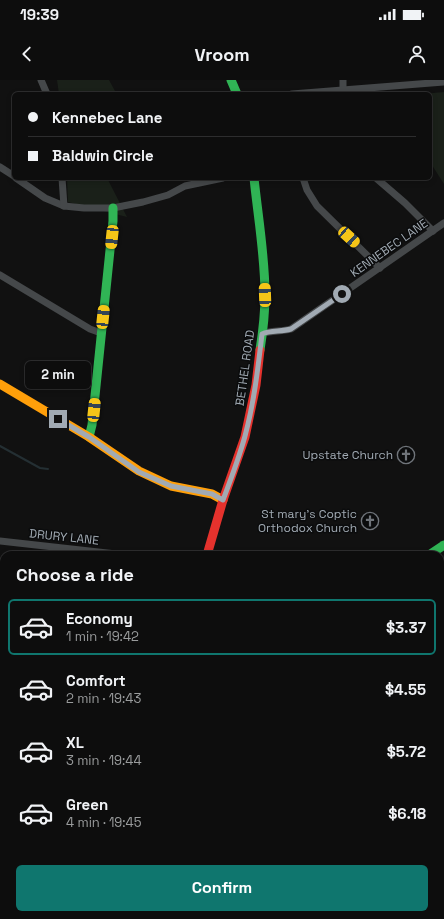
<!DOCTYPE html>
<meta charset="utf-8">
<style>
:root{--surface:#0d0d0d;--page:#1b1b1b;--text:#f1f3f6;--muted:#9a9c9d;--line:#2d2d2e;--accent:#0f766e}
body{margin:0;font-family:"Space Grotesk",sans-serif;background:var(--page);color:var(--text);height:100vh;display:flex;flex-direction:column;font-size:15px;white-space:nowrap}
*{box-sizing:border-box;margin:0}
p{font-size:13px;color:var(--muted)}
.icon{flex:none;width:22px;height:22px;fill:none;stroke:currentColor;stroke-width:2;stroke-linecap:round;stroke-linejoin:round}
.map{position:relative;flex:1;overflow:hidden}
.drawer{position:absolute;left:0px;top:471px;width:444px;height:368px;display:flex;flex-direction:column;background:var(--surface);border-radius:12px 12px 0 0;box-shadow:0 2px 6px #0003,0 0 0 1px var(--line)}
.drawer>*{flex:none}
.banner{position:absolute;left:12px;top:12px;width:420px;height:88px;border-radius:6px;box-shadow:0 2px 6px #0003,0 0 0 1px var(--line);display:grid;align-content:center;height:88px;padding:0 16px;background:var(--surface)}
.end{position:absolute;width:18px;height:18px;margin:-9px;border:5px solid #a1aab3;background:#111;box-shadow:0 0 0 2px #111}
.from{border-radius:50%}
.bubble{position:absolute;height:28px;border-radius:6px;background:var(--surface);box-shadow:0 2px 6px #0003,0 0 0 1px var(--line);font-size:13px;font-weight:700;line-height:28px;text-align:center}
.car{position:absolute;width:12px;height:24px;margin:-12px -6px;border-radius:5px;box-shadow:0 0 3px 1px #0007;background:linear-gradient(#f5c518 24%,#345 0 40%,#f5c518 0 76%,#345 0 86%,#f5c518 0)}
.banner b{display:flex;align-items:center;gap:14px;height:38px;font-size:15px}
.banner b+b{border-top:1px solid var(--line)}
.banner i{width:10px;height:10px;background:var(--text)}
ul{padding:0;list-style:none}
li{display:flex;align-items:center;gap:12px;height:56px;margin:0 8px 6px;padding:0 8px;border:2px solid transparent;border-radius:6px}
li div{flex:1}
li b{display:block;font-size:15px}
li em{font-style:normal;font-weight:700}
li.selected{border-color:var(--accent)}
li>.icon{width:36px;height:36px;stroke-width:1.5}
h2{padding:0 16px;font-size:18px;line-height:48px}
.cta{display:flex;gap:8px;margin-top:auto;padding:8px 16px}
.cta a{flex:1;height:46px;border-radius:6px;background:var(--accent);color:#fff;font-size:16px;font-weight:700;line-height:46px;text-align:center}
.status{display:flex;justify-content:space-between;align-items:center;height:28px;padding:0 20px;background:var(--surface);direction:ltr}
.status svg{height:11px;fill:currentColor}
header{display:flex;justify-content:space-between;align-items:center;height:52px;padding:0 16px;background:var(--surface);font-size:18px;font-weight:700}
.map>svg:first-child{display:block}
.built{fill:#1b1b1d}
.green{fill:#1a2019}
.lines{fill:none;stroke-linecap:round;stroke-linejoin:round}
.stream{stroke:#242f33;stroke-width:2}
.street{stroke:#45484a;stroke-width:7}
.fast{stroke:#30b455;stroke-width:9}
.slow{stroke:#ff9f0a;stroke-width:9}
.jam{stroke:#e5322d;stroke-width:9}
.route{stroke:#a1aab3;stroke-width:5}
.labels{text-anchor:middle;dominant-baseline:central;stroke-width:3;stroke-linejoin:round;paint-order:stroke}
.street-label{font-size:12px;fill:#a1aab3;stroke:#0b0c0d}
.poi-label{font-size:12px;fill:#a1aab3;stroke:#0b0c0d;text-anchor:end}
</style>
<div class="status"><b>19:39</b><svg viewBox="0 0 49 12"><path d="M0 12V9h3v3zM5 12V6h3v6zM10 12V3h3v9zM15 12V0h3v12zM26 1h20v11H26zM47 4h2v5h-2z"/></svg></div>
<header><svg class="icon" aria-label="back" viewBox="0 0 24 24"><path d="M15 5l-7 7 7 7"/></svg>Vroom<svg class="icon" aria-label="person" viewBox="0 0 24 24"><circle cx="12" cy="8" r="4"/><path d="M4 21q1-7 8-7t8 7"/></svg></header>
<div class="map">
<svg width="444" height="839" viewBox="0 0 444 839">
<rect width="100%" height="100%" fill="#111"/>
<!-- built -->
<path class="built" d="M444 475V839H227V835H440V478Z"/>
<!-- green -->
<g class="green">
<path d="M57 0H109L115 11 142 14H59Z"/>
<path d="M444 12V104L430 82V14H422Z"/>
<path d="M67 98H107L127 137 68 122Z"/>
<path d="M35 835H215L216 839H41Z"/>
</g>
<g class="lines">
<!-- stream -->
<path class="stream" d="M0 366 40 388 48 389"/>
<!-- street -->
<g class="street">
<path d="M41 0 47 14"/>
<path d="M343 0V9"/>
<path d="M292 14 444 2"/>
<path d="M0 87 14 96"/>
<path d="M16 98 45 118 64 126 84 128H113L143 122 168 115 185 106 223 98"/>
<path d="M62 98 64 126"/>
<path d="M303 98 307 110 317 126 380 188"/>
<path d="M376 98 405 123 433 151"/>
<path d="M0 195 90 249 101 253"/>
<path d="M262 254C271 250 281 252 291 249L444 143"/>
<path d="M0 461 125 475"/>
<path d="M0 533 4 541"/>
<path d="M440 692 444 691"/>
<path d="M226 835 227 839"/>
<path d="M415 839 444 835"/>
</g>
<!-- fast -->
<g class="fast">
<path d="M231 0 237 14"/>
<path d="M254 98C258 137 265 176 265 215 265 233 263 251 260 270"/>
<path d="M89 357 92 345 113 141V128"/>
<path d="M429 475 444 465"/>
</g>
<!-- slow -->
<path class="slow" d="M0 304 89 357 139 391 171 406 212 414 223 420"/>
<!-- jam -->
<g class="jam">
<path d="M207 475 223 420 245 357 256 305 260 270"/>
<path d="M0 761 4 759"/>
</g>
</g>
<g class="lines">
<!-- route -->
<path class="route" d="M58 339 89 357 139 392 171 406 212 414 223 420C231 399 239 378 245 356 254 323 258 288 262 254 271 250 281 252 291 249L342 214"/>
</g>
<!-- icons -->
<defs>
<symbol id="church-ring" viewBox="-11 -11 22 22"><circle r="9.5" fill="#0b0c0d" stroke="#6f747a" stroke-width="1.5"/><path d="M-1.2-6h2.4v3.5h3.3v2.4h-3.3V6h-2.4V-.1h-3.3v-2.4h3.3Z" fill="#6f747a"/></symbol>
</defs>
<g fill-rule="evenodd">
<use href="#church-ring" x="396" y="365" width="20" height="20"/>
<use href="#church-ring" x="360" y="431" width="20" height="20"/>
</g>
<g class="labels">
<!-- street labels -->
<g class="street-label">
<text transform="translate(389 168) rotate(-35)">KENNEBEC LANE</text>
<text transform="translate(245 288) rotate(-82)">BETHEL ROAD</text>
<text transform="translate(64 457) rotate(6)">DRURY LANE</text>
</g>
<!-- poi labels -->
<g class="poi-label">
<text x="393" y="375">Upstate Church</text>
<text x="357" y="434">St mary's Coptic<tspan x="357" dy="14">Orthodox Church</tspan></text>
</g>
</g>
</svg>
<i class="end from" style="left:342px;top:214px"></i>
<i class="end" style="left:58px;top:339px"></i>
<div class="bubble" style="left:25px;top:281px;width:66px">2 min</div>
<i class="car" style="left:112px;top:157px;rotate:186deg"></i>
<i class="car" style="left:349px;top:157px;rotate:132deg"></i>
<i class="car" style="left:265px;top:215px;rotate:358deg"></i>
<i class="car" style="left:103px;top:237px;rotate:6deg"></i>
<i class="car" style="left:94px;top:330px;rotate:6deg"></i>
<div class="banner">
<b><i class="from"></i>Kennebec Lane</b>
<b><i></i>Baldwin Circle</b>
</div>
<section class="drawer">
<h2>Choose a ride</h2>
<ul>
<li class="selected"><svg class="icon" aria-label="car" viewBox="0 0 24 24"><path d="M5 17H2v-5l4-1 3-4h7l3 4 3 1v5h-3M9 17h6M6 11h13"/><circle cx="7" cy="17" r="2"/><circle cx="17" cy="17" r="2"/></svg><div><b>Economy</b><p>1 min · 19:42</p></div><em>$3.37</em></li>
<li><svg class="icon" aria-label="car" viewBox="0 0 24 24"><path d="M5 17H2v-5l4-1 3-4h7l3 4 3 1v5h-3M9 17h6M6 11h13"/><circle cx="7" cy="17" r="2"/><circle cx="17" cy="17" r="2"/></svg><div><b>Comfort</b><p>2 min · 19:43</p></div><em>$4.55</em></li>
<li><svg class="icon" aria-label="car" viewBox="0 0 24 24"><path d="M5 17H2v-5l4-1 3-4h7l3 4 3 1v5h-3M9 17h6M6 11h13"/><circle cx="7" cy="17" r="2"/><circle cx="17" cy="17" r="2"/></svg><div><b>XL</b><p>3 min · 19:44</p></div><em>$5.72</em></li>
<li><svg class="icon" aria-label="car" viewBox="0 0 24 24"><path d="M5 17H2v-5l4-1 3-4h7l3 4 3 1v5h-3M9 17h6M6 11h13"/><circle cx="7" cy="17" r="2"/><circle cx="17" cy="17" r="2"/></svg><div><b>Green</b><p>4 min · 19:45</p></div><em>$6.18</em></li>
</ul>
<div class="cta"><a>Confirm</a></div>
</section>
</div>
